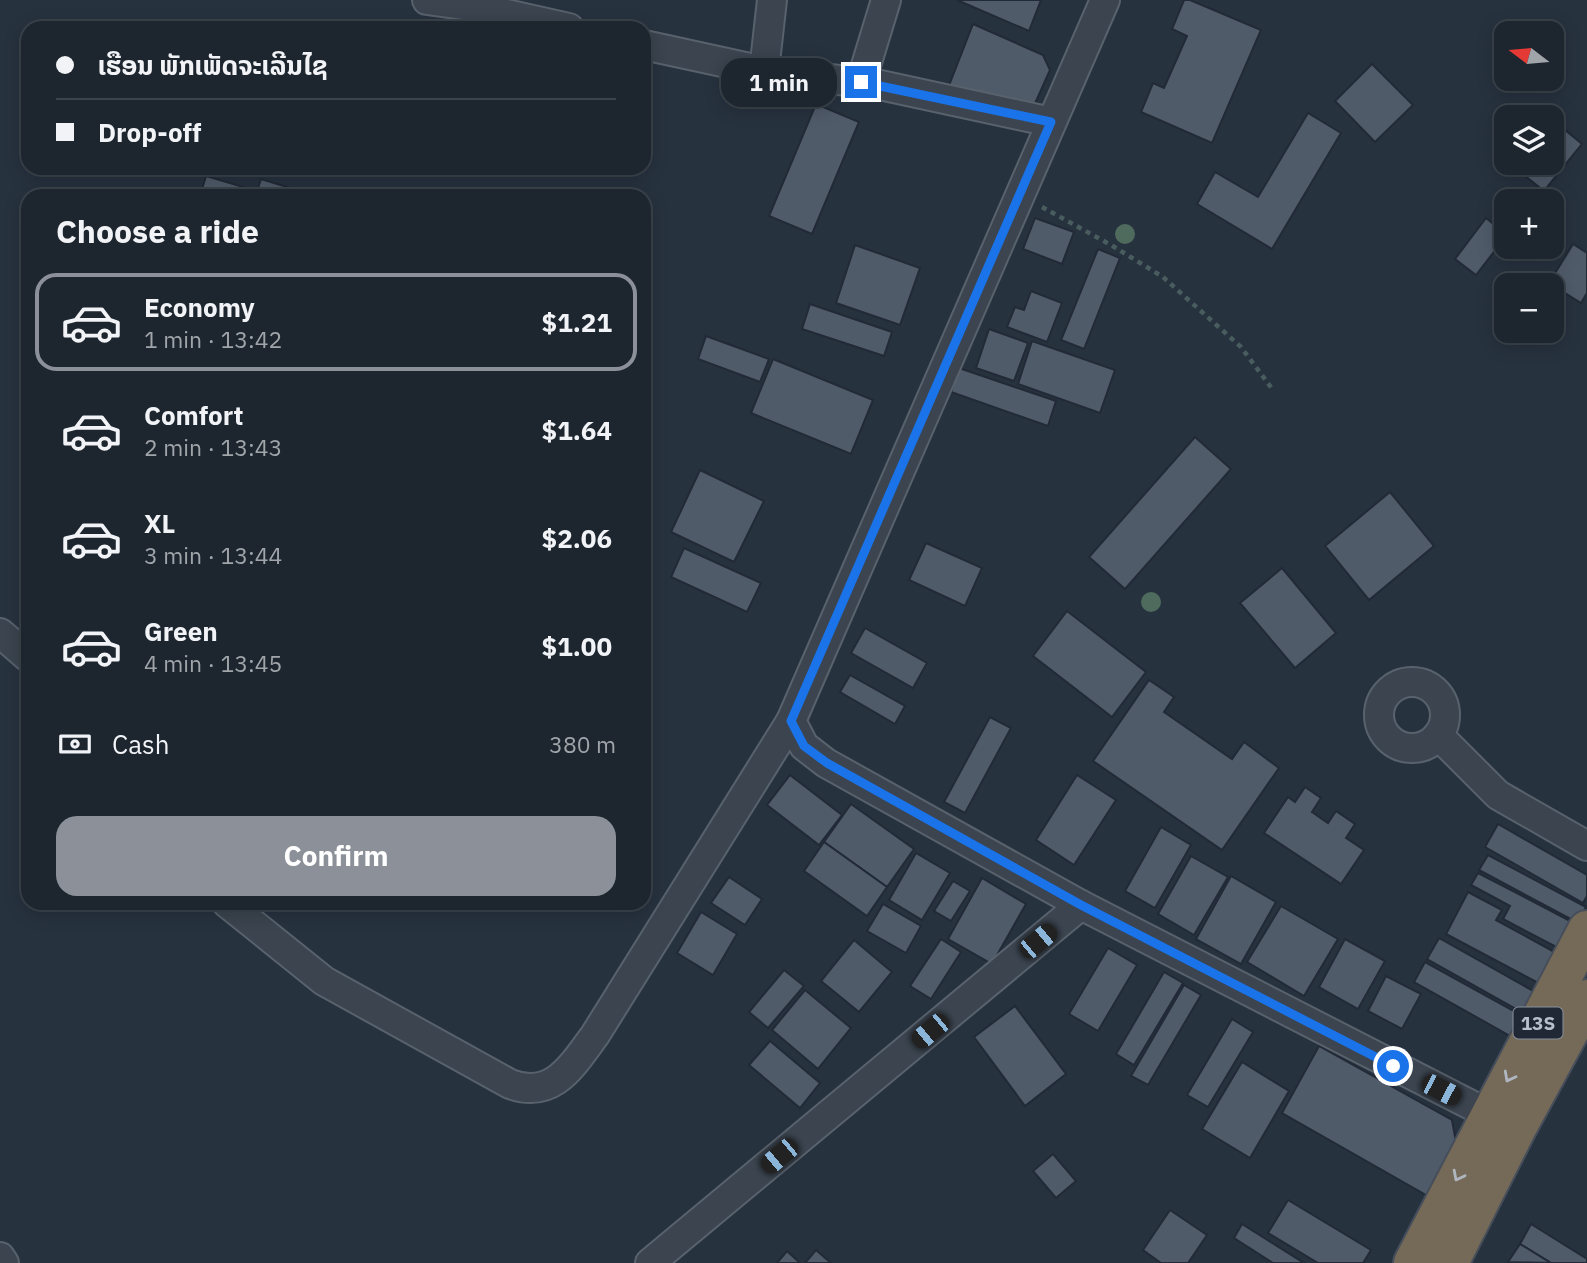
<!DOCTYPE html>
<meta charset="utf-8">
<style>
:root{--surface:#1d262f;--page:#2a323b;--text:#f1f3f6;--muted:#a0a5aa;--line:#3b434b;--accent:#8c9099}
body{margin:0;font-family:"IBM Plex Sans","Noto Sans Lao",sans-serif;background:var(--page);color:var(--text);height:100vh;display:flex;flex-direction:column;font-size:26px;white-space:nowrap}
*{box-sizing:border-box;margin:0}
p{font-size:23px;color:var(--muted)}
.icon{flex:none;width:38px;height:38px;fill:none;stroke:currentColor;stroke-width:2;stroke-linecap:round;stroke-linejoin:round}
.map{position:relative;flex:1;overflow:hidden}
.side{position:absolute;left:21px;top:189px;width:630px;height:721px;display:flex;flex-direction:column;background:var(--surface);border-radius:21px;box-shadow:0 4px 18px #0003,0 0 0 2px var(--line)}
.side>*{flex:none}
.guide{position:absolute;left:21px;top:21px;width:630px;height:154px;border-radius:21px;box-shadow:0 4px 18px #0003,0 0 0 2px var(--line);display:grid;align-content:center;height:154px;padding:0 35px;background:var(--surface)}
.needle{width:46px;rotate:286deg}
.controls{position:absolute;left:1494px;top:21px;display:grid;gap:14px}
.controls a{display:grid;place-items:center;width:70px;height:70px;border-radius:14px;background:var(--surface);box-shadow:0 4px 18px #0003,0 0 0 2px var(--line);font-size:35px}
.end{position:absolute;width:32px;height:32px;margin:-16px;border:9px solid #1a73e8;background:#fff;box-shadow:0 0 0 4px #fff}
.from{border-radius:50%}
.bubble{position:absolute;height:49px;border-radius:21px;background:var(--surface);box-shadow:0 4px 18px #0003,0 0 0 2px var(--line);font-size:23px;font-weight:700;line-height:49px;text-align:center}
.car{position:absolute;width:21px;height:42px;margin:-21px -10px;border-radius:9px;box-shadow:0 0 5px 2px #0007;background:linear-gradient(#222 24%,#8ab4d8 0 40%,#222 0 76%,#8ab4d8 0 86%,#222 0)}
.guide b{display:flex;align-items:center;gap:24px;height:66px;font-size:26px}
.guide b+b{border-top:2px solid var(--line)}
.guide i{width:18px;height:18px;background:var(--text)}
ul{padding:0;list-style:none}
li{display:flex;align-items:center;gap:21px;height:98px;margin:0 14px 10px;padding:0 21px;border:4px solid transparent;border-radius:21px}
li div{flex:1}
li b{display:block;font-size:26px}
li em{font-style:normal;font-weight:700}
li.on{border-color:var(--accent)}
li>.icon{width:63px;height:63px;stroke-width:1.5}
h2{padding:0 35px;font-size:32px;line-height:84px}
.pay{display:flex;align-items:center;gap:18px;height:77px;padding:0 35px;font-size:26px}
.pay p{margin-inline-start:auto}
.cta{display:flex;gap:14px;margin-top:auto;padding:14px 35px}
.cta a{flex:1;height:80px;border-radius:21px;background:var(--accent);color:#fff;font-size:28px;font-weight:700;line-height:80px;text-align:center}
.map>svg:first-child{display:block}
.building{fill:#505b6a;stroke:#212a36;stroke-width:2}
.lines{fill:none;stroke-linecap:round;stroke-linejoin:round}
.minor-casing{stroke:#58626d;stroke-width:32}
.highway-casing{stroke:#454e5a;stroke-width:42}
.path{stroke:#495d5f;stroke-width:4.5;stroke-dasharray:5 5;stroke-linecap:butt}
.minor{stroke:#3b444f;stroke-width:28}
.highway{stroke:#756958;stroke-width:38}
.tree{fill:#4f6b5e}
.oneway{stroke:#b0b6bf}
.route{stroke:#1a73e8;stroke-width:9}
.labels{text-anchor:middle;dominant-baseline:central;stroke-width:7;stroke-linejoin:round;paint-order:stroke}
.shield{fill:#1f2834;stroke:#89929d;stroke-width:2}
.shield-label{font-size:19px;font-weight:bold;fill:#b7bfca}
</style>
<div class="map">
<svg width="1587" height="1263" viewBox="0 0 1587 1263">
<rect width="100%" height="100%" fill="#27323f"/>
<!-- building -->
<g class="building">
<path d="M957 0H1041L1029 31Z"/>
<path d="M1184 0H1190L1261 30 1212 143 1141 112 1153 83 1164 88 1187 36 1172 29Z"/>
<path d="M973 24 1043 55 1050 70 1033 108 948 88Z"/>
<path d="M1372 64 1413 105 1375 142 1335 101Z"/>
<path d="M816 104 859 122 812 234 769 216Z"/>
<path d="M1308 113 1341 133 1272 249 1197 204 1215 172 1258 197Z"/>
<path d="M1553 120 1582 144 1544 191 1514 167 1518 163H1552Z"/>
<path d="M206 176 257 191 261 179 287 187 285 195 290 196H200Z"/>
<path d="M1035 218 1074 232 1062 264 1023 249Z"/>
<path d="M1486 218 1507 235 1476 275 1455 259Z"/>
<path d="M1573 244 1587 253V293L1581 303 1549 283Z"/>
<path d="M855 245 920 268 900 325 836 303Z"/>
<path d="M1098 249 1120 258 1084 349 1061 340Z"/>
<path d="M1031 291 1062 303 1047 342 1007 327 1015 307 1024 310Z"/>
<path d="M810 304 892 332 884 356 802 329Z"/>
<path d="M989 329 1028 343 1014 381 976 368Z"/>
<path d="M706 336 769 359 760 382 698 359Z"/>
<path d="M1032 341 1115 370 1100 413 1018 384Z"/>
<path d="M773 359 873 400 851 454 751 413Z"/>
<path d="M959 368 1056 401 1048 426 951 392Z"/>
<path d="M1195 437 1231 469 1125 589 1089 557Z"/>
<path d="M700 470 764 501 734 562 671 532Z"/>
<path d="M1390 492 1434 546 1369 600 1325 546Z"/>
<path d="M926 543 982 568 965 606 909 580Z"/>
<path d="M684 548 761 583 747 612 671 577Z"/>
<path d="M1282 568 1336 633 1295 668 1240 603Z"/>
<path d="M1067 611 1146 672 1112 717 1033 656Z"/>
<path d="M865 628 927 663 913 688 851 653Z"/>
<path d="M850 675 905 706 895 724 840 692Z"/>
<path d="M1149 680 1174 697 1164 712 1232 759 1244 742 1279 768 1222 850 1093 761Z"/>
<path d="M990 717 1011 728 965 813 944 802Z"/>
<path d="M790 775 842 815 819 845 767 805Z"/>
<path d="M1077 775 1116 800 1074 865 1036 840Z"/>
<path d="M1305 787 1321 798 1312 812 1328 823 1336 811 1355 824 1346 838 1364 850 1341 884 1264 833 1288 797 1295 802Z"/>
<path d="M851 804 914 849 887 887 824 842Z"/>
<path d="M1498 824 1587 875V896L1583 903 1485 847Z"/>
<path d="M1161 827 1191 845 1155 908 1125 891Z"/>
<path d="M824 842 887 887 867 916 804 871Z"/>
<path d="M916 853 950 873 922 920 889 900Z"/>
<path d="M1488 855 1586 907 1578 923 1479 870Z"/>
<path d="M1191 856 1228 877 1194 935 1158 914Z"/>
<path d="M1478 873 1576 924 1562 950 1503 919 1510 906 1471 885Z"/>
<path d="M1231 876 1276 902 1241 964 1196 939Z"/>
<path d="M729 877 762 899 745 925 711 903Z"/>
<path d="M982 878 1026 904 992 964 948 939Z"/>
<path d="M953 881 970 891 951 921 934 911Z"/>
<path d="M1468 892 1502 910 1496 920 1560 955 1544 986 1446 934Z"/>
<path d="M883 904 921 926 906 953 867 931Z"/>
<path d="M1281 906 1338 939 1304 996 1247 962Z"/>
<path d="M701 912 737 934 713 975 677 953Z"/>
<path d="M1439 938 1544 997 1532 1018 1427 959Z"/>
<path d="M941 939 961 952 931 999 910 986Z"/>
<path d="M1345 939 1385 961 1358 1009 1319 987Z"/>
<path d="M854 940 892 972 859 1012 821 981Z"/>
<path d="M1108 948 1137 965 1098 1031 1069 1014Z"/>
<path d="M1425 962 1530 1020 1519 1041 1414 982Z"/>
<path d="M784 970 804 986 768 1028 749 1012Z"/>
<path d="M1164 972 1183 983 1134 1065 1116 1054Z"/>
<path d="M1386 976 1421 994 1402 1029 1368 1011Z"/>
<path d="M1184 985 1201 995 1148 1085 1131 1076Z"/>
<path d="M805 990 851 1028 818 1069 772 1030Z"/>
<path d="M1015 1006 1066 1074 1025 1106 974 1037Z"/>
<path d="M1232 1019 1253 1032 1208 1107 1187 1095Z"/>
<path d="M770 1041 820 1083 800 1108 749 1065Z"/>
<path d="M1319 1046 1452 1120 1458 1153 1433 1199 1282 1113Z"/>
<path d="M1242 1062 1289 1091 1250 1158 1202 1129Z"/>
<path d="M1053 1154 1076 1181 1056 1198 1033 1171Z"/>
<path d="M1288 1200 1371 1250 1363 1263H1318L1268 1233Z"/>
<path d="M1170 1210 1207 1235 1188 1263H1161L1143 1250Z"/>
<path d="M1242 1224 1304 1263H1273L1234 1238Z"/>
<path d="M1531 1224 1587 1259V1263H1551L1520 1244Z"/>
<path d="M1520 1244 1551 1263 1508 1262Z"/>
<path d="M816 1250 831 1263H805Z"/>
<path d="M787 1251 800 1263H777Z"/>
</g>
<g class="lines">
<defs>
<g id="minor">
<path d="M427 0 470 6 569 28"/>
<path d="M1105 0 791 721 804 746 826 763 1081 905 1508 1124"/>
<path d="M644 45 764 71 880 85 1051 122"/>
<path d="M764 71 772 0"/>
<path d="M861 82 886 0"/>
<path d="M0 633 28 657"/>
<circle cx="1412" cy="715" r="33"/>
<path d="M1438 735 1498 795 1587 846"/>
<path d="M227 903 324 981 510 1084C553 1100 572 1066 595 1035L791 721"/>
<path d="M0 1257 4 1263"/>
<path d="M650 1263 1081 905"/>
</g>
<g id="highway">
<path d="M1413 1263 1587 930"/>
<path d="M1449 1263 1517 1128 1587 999"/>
</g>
</defs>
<!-- minor casing -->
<use href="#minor" class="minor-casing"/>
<!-- highway casing -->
<use href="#highway" class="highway-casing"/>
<!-- path -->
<path class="path" d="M1042 207 1111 245 1163 277 1241 347 1273 390"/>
<!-- minor -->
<use href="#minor" class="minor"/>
<!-- highway -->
<use href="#highway" class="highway"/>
</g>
<!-- trees -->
<g class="tree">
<circle cx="1125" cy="234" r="10"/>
<circle cx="1151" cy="602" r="10"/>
</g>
<!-- one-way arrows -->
<defs><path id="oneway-chevron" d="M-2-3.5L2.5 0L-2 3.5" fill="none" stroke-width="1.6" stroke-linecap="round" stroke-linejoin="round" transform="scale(1.75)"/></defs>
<g class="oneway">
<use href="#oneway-chevron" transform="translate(1509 1077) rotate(118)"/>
<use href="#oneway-chevron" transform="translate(1458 1176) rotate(117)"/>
</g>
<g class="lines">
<!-- route -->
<path class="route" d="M861 82 1051 122 791 721 804 746 827 763 1081 905 1393 1066"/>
</g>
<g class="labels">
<!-- shield labels -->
<rect class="shield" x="1513.5" y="1007.5" width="49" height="31" rx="5"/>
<g class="shield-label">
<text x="1538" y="1023">13S</text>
</g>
</g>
</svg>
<div class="controls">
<a><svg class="needle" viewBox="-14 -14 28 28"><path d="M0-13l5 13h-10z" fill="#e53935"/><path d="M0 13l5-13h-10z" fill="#a0a5aa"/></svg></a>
<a><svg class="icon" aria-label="layers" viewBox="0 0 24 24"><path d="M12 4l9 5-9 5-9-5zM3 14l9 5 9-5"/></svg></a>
<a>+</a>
<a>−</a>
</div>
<i class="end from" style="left:1393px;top:1066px"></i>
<i class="end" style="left:861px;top:82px"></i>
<div class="bubble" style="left:721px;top:58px;width:116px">1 min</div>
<i class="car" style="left:1038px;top:941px;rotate:50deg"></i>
<i class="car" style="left:930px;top:1031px;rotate:230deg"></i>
<i class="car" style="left:1441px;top:1090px;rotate:117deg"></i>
<i class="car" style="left:779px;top:1156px;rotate:230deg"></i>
<div class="guide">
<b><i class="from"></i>ເຮືອນ ພັກເພັດຈະເລີນໄຊ</b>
<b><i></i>Drop-off</b>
</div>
<section class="side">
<h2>Choose a ride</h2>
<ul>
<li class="on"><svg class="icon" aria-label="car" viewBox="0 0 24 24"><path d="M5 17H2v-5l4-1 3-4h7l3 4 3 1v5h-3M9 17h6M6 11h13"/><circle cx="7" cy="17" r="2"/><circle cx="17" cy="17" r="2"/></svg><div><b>Economy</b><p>1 min · 13:42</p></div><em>$1.21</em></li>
<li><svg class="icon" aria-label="car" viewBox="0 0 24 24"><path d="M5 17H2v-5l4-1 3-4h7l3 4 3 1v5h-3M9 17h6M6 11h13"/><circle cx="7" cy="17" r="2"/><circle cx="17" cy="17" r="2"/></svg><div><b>Comfort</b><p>2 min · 13:43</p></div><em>$1.64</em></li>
<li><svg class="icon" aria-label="car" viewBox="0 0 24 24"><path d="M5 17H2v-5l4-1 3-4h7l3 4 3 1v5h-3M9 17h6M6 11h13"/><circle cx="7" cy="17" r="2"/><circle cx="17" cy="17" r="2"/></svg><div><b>XL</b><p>3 min · 13:44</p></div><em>$2.06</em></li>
<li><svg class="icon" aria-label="car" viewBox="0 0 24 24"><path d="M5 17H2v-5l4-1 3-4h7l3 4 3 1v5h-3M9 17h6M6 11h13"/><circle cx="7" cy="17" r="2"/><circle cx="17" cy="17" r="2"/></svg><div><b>Green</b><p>4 min · 13:45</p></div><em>$1.00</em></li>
</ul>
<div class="pay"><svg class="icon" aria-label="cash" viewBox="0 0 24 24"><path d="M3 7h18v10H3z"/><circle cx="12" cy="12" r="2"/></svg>Cash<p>380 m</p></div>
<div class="cta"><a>Confirm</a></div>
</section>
</div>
